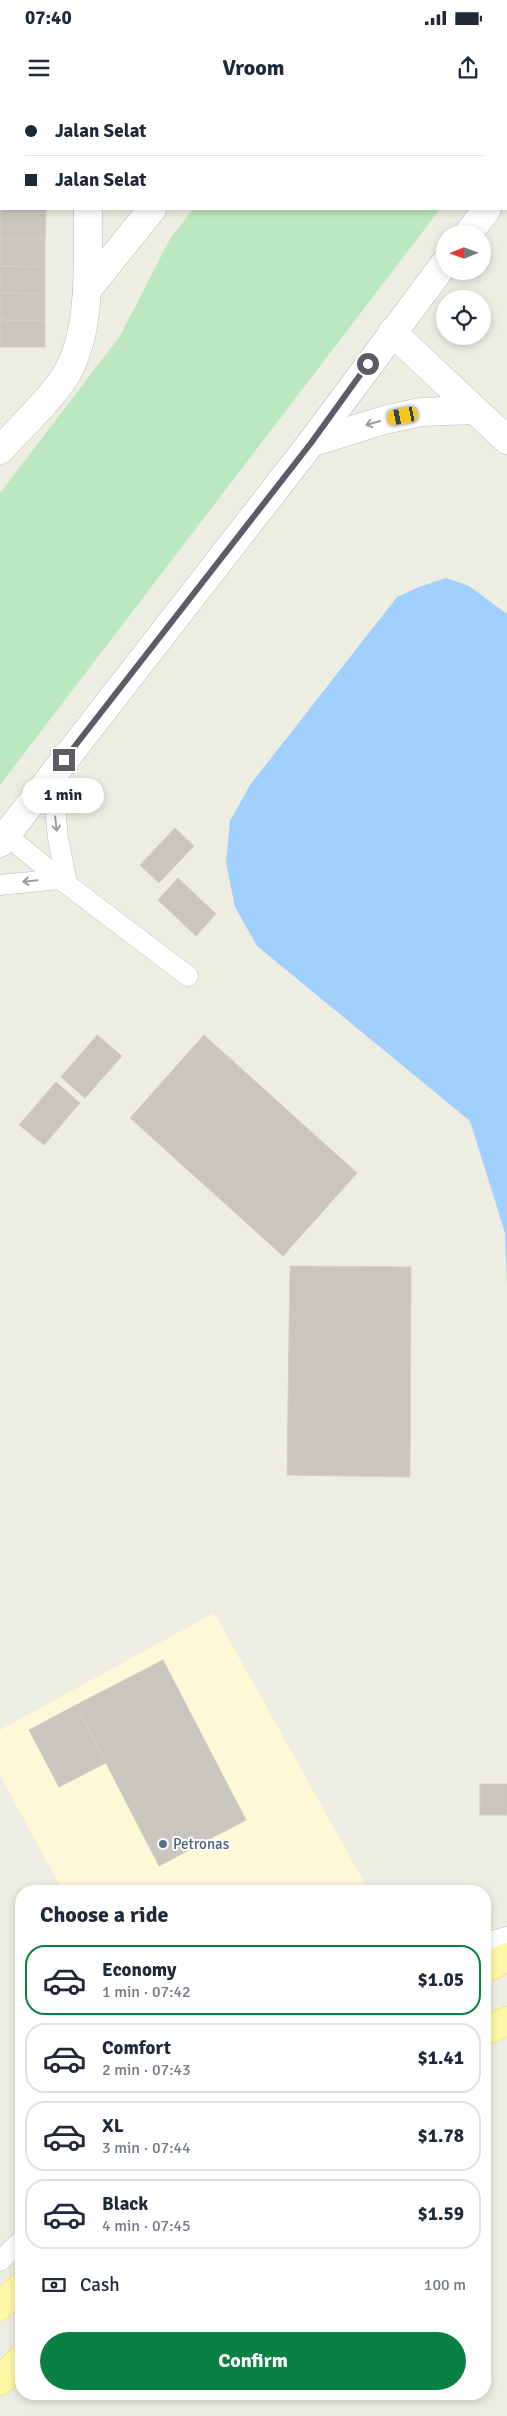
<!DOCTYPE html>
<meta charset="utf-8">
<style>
:root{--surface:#fff;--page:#f6f6f7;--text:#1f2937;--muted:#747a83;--line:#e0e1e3;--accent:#0b8043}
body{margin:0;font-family:Signika,sans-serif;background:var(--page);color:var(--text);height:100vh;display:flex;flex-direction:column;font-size:19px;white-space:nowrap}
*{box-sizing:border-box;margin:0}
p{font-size:16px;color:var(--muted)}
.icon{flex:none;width:28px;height:28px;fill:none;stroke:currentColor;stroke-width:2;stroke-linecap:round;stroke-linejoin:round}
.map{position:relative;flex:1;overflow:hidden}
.details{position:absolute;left:15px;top:1785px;width:476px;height:515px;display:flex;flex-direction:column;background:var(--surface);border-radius:20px;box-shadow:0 2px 8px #0003}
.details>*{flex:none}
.guide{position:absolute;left:0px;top:0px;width:508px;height:110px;box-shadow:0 2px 8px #0003;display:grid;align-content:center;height:110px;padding:0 25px;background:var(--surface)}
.needle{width:32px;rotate:269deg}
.buttons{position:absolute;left:436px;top:125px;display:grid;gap:10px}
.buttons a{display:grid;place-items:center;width:55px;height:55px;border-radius:50%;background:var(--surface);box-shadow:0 2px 8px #0003;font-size:25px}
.end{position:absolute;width:22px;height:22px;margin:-11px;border:6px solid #5a5e64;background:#fff;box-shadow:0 0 0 2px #fff}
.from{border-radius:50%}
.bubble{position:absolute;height:35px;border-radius:18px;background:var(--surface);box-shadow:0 2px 8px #0003;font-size:16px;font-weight:700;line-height:35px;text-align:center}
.car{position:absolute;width:15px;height:30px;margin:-15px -8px;border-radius:6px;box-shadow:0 0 4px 1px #0007;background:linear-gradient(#f5c518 24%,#345 0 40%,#f5c518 0 76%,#345 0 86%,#f5c518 0)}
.guide b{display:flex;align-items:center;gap:18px;height:48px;font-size:19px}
.guide b+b{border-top:1px solid var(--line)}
.guide i{width:12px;height:12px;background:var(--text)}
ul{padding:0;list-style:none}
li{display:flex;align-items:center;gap:15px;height:70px;margin:0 10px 8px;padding:0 15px;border:2px solid var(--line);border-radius:20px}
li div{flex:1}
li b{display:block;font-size:19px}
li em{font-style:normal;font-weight:700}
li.on{border-color:var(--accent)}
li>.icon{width:45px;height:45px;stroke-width:1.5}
h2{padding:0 25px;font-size:22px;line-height:60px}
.pay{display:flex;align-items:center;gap:12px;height:55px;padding:0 25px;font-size:19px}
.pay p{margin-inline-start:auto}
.primary-button{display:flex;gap:10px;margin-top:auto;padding:10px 25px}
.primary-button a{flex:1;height:58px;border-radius:30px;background:var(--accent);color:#fff;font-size:20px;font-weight:700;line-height:58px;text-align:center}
.status{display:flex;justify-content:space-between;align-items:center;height:35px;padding:0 25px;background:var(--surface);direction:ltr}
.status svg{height:14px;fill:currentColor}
header{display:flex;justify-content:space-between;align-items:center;height:65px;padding:0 25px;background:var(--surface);font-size:22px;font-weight:700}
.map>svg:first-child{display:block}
.commercial{fill:#fff8d6}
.green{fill:#bce8bf}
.water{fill:#a1d0ff}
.building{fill:#c9c6bf;stroke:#d4cfc0}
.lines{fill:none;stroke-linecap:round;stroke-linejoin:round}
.lane-casing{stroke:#babcc2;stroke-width:21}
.street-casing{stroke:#babcc2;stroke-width:29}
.primary-casing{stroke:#fbd74e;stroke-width:29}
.lane{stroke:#fff;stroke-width:20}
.street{stroke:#fff;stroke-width:28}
.primary{stroke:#fff7a6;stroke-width:28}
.oneway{stroke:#9c9ea2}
.route{stroke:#5a5e64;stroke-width:6}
.service-dot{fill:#5c6f8a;stroke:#fff;stroke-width:2}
.labels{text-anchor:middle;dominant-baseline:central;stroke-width:4;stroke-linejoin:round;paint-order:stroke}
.service-label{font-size:15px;fill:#4e5e75;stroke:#fff;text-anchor:start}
</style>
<div class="status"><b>07:40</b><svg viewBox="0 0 49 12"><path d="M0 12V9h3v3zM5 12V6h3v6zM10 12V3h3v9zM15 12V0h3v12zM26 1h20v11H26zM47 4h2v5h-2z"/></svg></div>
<header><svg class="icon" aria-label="menu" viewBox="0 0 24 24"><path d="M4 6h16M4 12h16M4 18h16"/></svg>Vroom<svg class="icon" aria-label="share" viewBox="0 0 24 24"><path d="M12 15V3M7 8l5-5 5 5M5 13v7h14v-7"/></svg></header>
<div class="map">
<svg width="507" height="2316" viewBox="0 0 507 2316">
<rect width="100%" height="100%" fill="#eeede2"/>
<!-- commercial -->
<path class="commercial" d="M214 1513 369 1791H63L0 1675V1630Z"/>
<!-- green -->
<g class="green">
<path d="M276 0H507V21L506 1Z"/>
<path d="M193 109H440L0 685V393L120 236 170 139Z"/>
</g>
<!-- water -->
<path class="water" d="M446 478 469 486 507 514V1184L505 1133 470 1021 257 846 235 807 226 763 230 721 250 685 397 497 419 487Z"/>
<!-- building -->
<g class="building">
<path d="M0 0 48 1H1L0 34Z"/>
<path d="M0 87 1 109H46V114L0 113Z"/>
<path d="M0 113 46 114 45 140H0Z"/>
<path d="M0 140H45V167L0 166Z"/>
<path d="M0 166 45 167V194L0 193Z"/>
<path d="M0 193 45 194V221L0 220Z"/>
<path d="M0 220 45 221V247H0Z"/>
<path d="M175 728 194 746 159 783 140 765Z"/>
<path d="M178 778 216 814 196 836 158 800Z"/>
<path d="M97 935 122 956 85 998 61 977Z"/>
<path d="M204 935 357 1073 283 1156 130 1018Z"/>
<path d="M56 982 80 1003 44 1045 19 1025Z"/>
<path d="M290 1166 411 1167 410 1377 287 1375Z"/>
<path d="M163 1560 246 1720 159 1766 76 1605Z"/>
<path d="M76 1605 106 1663 59 1687 29 1630Z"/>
<rect x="480" y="1684" width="27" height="31"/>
</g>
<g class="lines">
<defs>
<g id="lane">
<path d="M52 676 58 738 67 783"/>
<path d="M6 735 60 779 188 876"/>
<path d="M0 785 60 779"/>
<path d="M485 1843 507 1837"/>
<path d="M0 2161 21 2141"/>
</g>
<g id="street">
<path d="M89 1V0"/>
<path d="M237 1 238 0"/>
<path d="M506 84 507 83"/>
<path d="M468 134 487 109"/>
<path d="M87 190 152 109"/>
<path d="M392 232 507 340"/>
<path d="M311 343 384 320 421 312 473 310"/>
<path d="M0 350C19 329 52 298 66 275 93 229 87 160 88 109"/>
<path d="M0 743 311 343 445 163"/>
</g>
<g id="primary">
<path d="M485 1869 507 1857"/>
<path d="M485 1931 507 1921"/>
<path d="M0 2206 21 2187"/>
<path d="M0 2281 21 2259"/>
</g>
</defs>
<!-- lane casing -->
<use href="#lane" class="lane-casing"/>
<!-- street casing -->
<use href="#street" class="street-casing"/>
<!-- primary casing -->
<use href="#primary" class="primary-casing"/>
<!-- lane -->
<use href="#lane" class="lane"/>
<!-- street -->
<use href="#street" class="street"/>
<!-- primary -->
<use href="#primary" class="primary"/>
</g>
<!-- one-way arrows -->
<defs><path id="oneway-shaft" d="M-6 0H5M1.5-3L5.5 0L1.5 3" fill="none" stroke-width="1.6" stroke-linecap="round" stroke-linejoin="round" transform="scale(1.25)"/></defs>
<g class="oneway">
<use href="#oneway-shaft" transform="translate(373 323) rotate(164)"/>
<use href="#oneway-shaft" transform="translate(56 724) rotate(83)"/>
<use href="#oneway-shaft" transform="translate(30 781) rotate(174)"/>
</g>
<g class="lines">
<!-- route -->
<path class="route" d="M64 660 311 343 368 264"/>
</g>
<!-- markers -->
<circle class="service-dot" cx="163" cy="1744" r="5"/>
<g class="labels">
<!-- service labels -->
<g class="service-label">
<text x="173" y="1744">Petronas</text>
</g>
</g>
</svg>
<div class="buttons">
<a><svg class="needle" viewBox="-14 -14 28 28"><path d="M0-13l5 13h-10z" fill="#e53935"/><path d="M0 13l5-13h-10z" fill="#747a83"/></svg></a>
<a><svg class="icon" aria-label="locate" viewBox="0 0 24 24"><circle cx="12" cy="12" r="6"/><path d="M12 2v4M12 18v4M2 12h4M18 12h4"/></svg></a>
</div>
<i class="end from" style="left:368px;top:264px"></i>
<i class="end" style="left:64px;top:660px"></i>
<div class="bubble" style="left:22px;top:678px;width:82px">1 min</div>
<i class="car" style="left:403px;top:316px;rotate:259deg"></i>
<div class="guide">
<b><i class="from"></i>Jalan Selat</b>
<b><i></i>Jalan Selat</b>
</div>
<section class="details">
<h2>Choose a ride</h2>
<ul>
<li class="on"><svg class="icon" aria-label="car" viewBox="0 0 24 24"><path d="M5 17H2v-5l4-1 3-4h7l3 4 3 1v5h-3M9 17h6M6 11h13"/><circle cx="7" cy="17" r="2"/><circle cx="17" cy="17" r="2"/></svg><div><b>Economy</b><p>1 min · 07:42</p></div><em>$1.05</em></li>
<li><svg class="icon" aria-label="car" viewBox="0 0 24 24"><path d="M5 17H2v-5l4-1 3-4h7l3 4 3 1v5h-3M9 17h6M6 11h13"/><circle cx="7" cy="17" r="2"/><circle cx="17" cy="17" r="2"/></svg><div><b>Comfort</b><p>2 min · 07:43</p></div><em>$1.41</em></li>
<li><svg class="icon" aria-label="car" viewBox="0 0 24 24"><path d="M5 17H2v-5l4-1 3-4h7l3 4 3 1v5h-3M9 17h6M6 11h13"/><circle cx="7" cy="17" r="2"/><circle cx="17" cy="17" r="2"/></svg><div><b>XL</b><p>3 min · 07:44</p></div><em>$1.78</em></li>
<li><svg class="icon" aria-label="car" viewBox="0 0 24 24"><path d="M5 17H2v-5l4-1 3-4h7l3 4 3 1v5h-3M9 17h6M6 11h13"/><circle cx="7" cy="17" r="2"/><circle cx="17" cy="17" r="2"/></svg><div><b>Black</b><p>4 min · 07:45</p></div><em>$1.59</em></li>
</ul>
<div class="pay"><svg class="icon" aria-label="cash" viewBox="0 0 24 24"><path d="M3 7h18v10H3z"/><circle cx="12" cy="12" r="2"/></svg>Cash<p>100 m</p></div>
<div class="primary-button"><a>Confirm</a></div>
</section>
</div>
